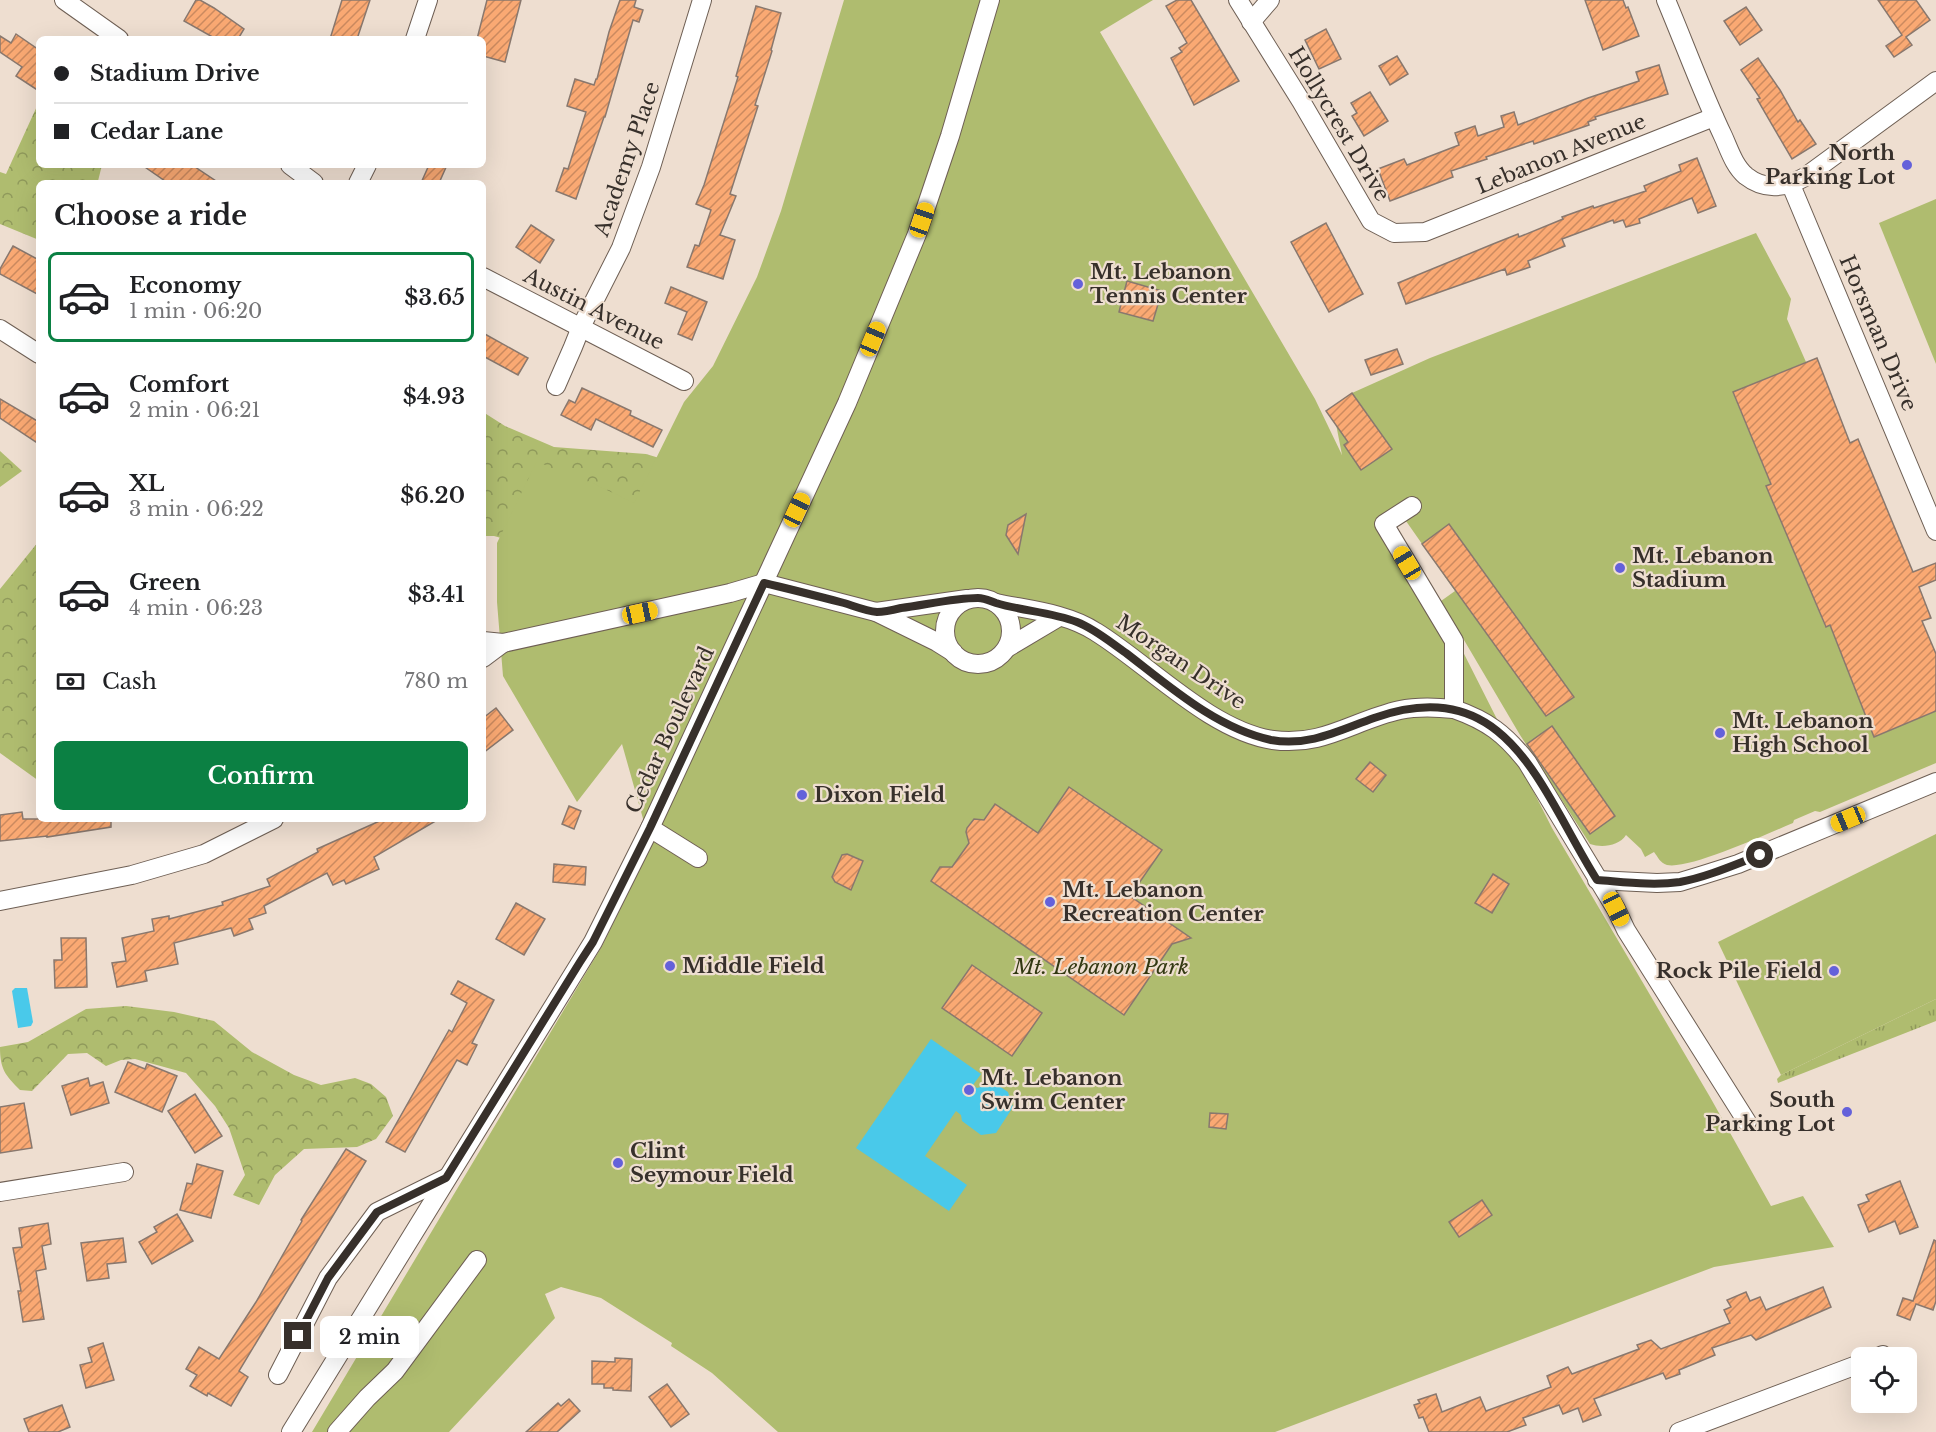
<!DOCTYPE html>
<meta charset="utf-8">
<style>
:root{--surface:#fff;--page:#f2f2f2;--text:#202124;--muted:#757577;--line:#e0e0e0;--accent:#0b8043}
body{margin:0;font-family:"Libre Baskerville",serif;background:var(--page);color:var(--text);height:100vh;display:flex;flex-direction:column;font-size:22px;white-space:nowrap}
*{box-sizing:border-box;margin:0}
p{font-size:20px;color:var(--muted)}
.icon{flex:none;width:33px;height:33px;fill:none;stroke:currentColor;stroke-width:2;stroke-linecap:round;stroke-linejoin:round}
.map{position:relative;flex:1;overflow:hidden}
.drawer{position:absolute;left:36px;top:180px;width:450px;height:642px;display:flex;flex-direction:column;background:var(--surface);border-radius:9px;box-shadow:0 6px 24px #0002}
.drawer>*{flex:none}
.hud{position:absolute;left:36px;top:36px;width:450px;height:132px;border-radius:9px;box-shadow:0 6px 24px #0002;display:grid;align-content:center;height:132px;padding:0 18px;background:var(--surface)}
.tools{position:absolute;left:1851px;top:1347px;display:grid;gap:12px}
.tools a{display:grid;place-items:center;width:66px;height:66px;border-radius:9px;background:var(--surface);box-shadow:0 6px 24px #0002;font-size:30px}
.end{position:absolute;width:27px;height:27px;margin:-14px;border:8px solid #37302b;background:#fff;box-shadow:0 0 0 3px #fff}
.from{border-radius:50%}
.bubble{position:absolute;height:42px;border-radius:9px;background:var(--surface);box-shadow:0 6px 24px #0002;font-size:20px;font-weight:600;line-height:42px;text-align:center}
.car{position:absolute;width:18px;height:36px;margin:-18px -9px;border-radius:8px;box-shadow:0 0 4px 2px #0007;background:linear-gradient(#f5c518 24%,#345 0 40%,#f5c518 0 76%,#345 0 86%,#f5c518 0)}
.hud b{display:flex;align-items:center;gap:21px;height:57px;font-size:22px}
.hud b+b{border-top:2px solid var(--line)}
.hud i{width:15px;height:15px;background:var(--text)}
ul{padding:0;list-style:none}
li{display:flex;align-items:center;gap:18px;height:90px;margin:0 12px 9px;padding:0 6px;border:3px solid transparent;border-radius:9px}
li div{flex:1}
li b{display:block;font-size:22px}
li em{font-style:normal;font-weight:600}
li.active{border-color:var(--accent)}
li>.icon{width:54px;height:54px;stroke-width:1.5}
h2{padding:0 18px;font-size:27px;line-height:72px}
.pay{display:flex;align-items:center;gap:15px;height:66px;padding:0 18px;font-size:22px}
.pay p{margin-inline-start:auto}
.button{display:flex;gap:12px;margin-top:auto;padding:12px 18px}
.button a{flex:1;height:69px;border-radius:9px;background:var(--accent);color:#fff;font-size:24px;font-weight:600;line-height:69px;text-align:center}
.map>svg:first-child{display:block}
.grass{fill:url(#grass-tufts)}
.forest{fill:url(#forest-crowns)}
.green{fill:#afbc6f}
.water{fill:#49c9ea}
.building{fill:url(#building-hatch);stroke:#89786e;stroke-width:1.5}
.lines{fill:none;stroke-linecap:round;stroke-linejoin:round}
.minor-casing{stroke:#6e5f54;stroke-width:20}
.minor{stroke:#fff;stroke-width:18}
.route{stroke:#37302b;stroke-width:8}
.poi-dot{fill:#6461da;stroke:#eeded0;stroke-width:2}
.labels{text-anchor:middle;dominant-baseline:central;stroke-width:4.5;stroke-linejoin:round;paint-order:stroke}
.street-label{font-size:21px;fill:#37302b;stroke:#eeded0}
.poi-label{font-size:21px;font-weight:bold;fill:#37302b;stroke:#eeded0;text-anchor:start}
.park-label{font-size:21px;font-style:italic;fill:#323811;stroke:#eeded0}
</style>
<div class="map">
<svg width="1936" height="1432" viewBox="0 0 1936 1432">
<defs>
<pattern id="grass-tufts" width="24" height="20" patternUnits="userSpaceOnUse" patternTransform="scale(1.5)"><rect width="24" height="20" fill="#afbc6f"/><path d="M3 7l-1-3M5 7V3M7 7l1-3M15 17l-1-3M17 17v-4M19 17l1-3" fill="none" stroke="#8f995b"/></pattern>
<pattern id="forest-crowns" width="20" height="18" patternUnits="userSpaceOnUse" patternTransform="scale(1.5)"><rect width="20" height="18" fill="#afbc6f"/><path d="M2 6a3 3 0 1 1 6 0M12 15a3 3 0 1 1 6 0" fill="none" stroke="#8f995b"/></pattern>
<pattern id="building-hatch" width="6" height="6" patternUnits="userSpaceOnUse" patternTransform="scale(1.5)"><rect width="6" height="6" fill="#faa973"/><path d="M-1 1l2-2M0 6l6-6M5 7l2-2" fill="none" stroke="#cb8a5f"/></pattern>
</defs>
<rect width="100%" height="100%" fill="#eeded0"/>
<!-- grass -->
<path class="grass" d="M1936 999V1021L1778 1083 1777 1079 1781 1075Z"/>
<!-- forest -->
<g class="forest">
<path d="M38 104 39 165H102L98 181 100 183H39V240L0 224V172L6 174Z"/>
<path d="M483 412 505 426 554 447 646 454 689 467 683 504 536 548 494 536H483Z"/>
<path d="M0 451 22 471 0 487Z"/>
<path d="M39 541V781L0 753V589Z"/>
<path d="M126 1006 174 1012 214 1021 252 1052 294 1075 321 1085 355 1078 371 1084 386 1097 393 1116 376 1139 357 1147 304 1149 275 1175 259 1205 233 1195 245 1175 229 1128 215 1106 186 1073 135 1059 121 1060 106 1066 87 1053 68 1054 32 1091 20 1090C5 1075 0 1069 0 1047L28 1042 86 1009Z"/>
</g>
<!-- green -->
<g class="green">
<path d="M844 0H1153L1100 32 1315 399 1342 455 1336 424 1326 411 1352 393 1430 358 1756 233 1791 299 1787 319 1806 362 1733 393 1771 484 1767 486 1825 626 1830 625 1874 737 1936 711V763L1820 812 1815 811 1794 820 1793 823C1769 833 1689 870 1667 865 1660 863 1658 857 1654 852L1645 857 1641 849 1626 835C1619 846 1602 848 1590 844L1520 735 1441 601 1455 591 1406 521 1387 519 1456 638 1552 828 1710 1097 1771 1206 1803 1196 1834 1247 1714 1267 1275 1432H778L712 1373 671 1346 672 1343 601 1298 561 1287 545 1294 555 1318 449 1432H312L602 946 651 847 622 744 577 802 503 676 497 602V543L537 461 585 485 588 481 634 503 684 402 713 366 757 277 781 211Z"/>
<path d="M1936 199V364L1879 223Z"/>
<path d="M1936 834V999L1781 1075 1718 942Z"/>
</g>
<!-- water -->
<g class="water">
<path d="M15 988H27L33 1022 31 1026 18 1028 12 991Z"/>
<path d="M931 1039 981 1074 973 1085 977 1088 981 1087 987 1078 1008 1092 1013 1107 996 1133 981 1135 962 1121 961 1115 956 1111 925 1156 967 1185 949 1211 856 1148Z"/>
</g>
<!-- building -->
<g class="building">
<path d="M196 0H200L214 8 244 29 238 39H216L184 21Z"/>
<path d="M342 0H370L357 39H330Z"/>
<path d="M487 0H521L505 62 483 56V39H477Z"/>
<path d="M620 0H636L634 7 643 10 639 22 633 20 605 117H604L576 199 556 191 564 168 568 169 586 112 567 106 575 79 594 85 596 79H597L609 32Z"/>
<path d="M1177 0H1191L1239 81 1194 105 1171 58 1182 52 1179 48 1187 43 1166 6Z"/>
<path d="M1585 0H1623L1626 8 1628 7 1639 36 1603 50Z"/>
<path d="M1878 0H1916L1930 20 1906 37 1912 45 1894 57 1886 46 1902 35Z"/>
<path d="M756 6 781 13 771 50 772 51 755 105 758 106 730 194 736 196 720 235 735 240 723 279 687 267 695 245 699 246 711 210 696 204 704 185 738 77 736 76Z"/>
<path d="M1746 7 1762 30 1740 45 1724 21Z"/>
<path d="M1326 29 1341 59 1319 69 1305 40Z"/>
<path d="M16 34 39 50V91L16 76 22 67 0 52V36L11 43Z"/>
<path d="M1397 56 1408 74 1390 85 1379 66Z"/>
<path d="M1758 58 1780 90 1798 122 1800 120 1816 144 1792 159 1757 99 1760 98 1741 70Z"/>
<path d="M1659 65 1668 94 1595 117 1596 119 1588 122 1589 125 1534 144 1533 141 1486 157 1487 159 1451 171 1453 177 1390 201 1378 169 1404 159 1407 165 1459 145 1455 133 1475 126 1478 136 1504 127 1501 116 1514 112 1518 125 1588 98 1639 81 1636 72Z"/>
<path d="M1370 92 1388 121 1364 136 1352 116 1357 113 1351 103Z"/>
<path d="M1697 158 1716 206 1698 213 1692 198 1639 219 1640 223 1626 227 1623 220 1614 223 1613 220 1562 239 1565 246 1528 261 1530 267 1507 275 1505 269 1406 304 1398 283 1493 244 1518 234 1519 237 1563 219 1562 217 1593 206 1594 208 1646 191 1644 186 1681 171 1679 165Z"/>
<path d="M142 165H192L219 183H168Z"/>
<path d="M429 165H447L439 183H421Z"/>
<path d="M1326 223 1363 294 1329 312 1291 242Z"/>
<path d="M531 225 554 240 540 263 516 247Z"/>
<path d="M13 246 39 260V295L0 274V269Z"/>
<path d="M1127 281 1162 291 1153 321 1119 312Z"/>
<path d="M671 287 707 302 692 340 678 334 687 312 665 303Z"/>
<path d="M483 333 528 358 518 375 483 356Z"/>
<path d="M1397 349 1403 364 1371 375 1365 360Z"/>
<path d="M1817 358 1850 443 1858 439 1913 572 1936 563V580L1919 587 1931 618 1922 621 1936 654V711L1874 737 1830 625 1826 627 1766 486 1771 484 1733 392Z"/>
<path d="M582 388 631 411 630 415 662 430 653 447 596 419 591 430 561 415 569 400 575 403Z"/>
<path d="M1352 393 1392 449 1361 470 1344 445 1348 442 1326 411Z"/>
<path d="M0 399 39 422V444L0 418Z"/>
<path d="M1026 514 1018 554 1006 535 1008 525Z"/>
<path d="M1449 524 1574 697 1546 716 1422 544Z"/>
<path d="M496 708 513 730 483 753V718Z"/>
<path d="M1552 726 1615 816 1590 834 1527 744Z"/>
<path d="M1370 762 1386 775 1373 792 1356 779Z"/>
<path d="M1069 787 1162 850 1130 896 1191 938 1172 944 1124 1015 931 881 940 867H952L969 843 966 832 967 828 974 819 984 820 995 804 1038 833Z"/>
<path d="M569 806 581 811 574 829 562 824Z"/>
<path d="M22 812 23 819H111V827L47 837V836L0 841V815Z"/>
<path d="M384 819H439L374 857 379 869 346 884 344 880 333 885 327 873 264 906 266 913 249 919 253 929 234 936 231 928 174 943 178 964 145 971 147 981 117 987 112 963 126 961 122 938 154 931 152 919 169 916V919L223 905 222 902 270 886 267 879 318 852 317 849Z"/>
<path d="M847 854 863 861 851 890 835 882 832 877 842 855Z"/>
<path d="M554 864 586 867 585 885 553 882Z"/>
<path d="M1493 874 1509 884 1492 913 1475 903Z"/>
<path d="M516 903 545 919 524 955 496 939Z"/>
<path d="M61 938H86L87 987 55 988 54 960H62Z"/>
<path d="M972 965 1042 1013 1012 1056 942 1008Z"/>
<path d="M458 981 494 1000 472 1043 477 1045 467 1065 457 1060 405 1152 386 1142 449 1030 452 1032 467 1003 451 994Z"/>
<path d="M128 1062 145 1069 147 1064 177 1076 162 1112 115 1092Z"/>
<path d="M88 1078 90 1086 103 1082 109 1103 71 1115 62 1086Z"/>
<path d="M195 1094 222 1136 195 1153 168 1111Z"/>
<path d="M24 1103 32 1148 0 1153V1107Z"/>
<path d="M1210 1113 1228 1114 1226 1129 1209 1127Z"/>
<path d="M346 1149 366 1161 239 1371 248 1377 231 1406 208 1393 207 1396 190 1386 197 1375 186 1369 199 1347 219 1359 256 1302 302 1221 301 1220Z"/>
<path d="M197 1164 223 1171 211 1218 180 1210 187 1183 192 1184Z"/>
<path d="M1900 1181 1918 1227 1900 1234 1895 1221 1869 1232 1858 1205 1869 1201 1866 1195Z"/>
<path d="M1482 1200 1492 1215 1459 1237 1449 1222Z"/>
<path d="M177 1214 193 1241 152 1264 139 1242 157 1232 154 1227Z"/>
<path d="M48 1223 51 1244 42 1246 46 1269 36 1271 44 1319 23 1322 18 1291H21L13 1248 22 1247 19 1228Z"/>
<path d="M123 1238 126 1262 107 1264 109 1278 87 1281 81 1243Z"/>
<path d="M1934 1240 1936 1241V1301L1933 1310 1916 1304 1910 1320 1897 1315 1903 1298 1913 1301Z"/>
<path d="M1823 1287 1831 1307 1756 1340 1751 1335 1712 1348 1715 1355 1679 1370 1680 1374 1666 1379 1663 1373 1594 1399 1601 1415 1583 1422 1578 1408 1563 1414 1559 1405 1523 1418 1526 1425 1507 1432H1429L1423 1417 1419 1418 1414 1405 1420 1403 1418 1400 1436 1394 1442 1412 1480 1397 1486 1411 1551 1387 1547 1376 1568 1367 1572 1374 1639 1349 1637 1345 1651 1340 1661 1349 1730 1323 1724 1310 1731 1307 1727 1300 1746 1292 1750 1301 1760 1297 1766 1310Z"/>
<path d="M103 1343 114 1380 86 1388 80 1365 92 1362 88 1348Z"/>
<path d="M615 1358 632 1359 631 1391 613 1390V1388H604V1384H592V1361L615 1362Z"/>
<path d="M667 1384 689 1414 671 1427 649 1397Z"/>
<path d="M569 1399 580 1411 557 1432H526L558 1403 561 1406Z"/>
<path d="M62 1405 70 1427 58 1432H29L24 1419Z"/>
</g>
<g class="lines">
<defs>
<g id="minor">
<path d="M64 0 119 39"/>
<path d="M1238 0 1301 101 1371 221 1394 233 1425 232 1714 117"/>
<path d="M1666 0C1685 45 1702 92 1723 136 1729 149 1734 166 1746 176 1765 191 1785 188 1805 177L1936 81"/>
<path d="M1251 22 1270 0"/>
<path d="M415 39 428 0"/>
<path d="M290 165 314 183"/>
<path d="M358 183 367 165"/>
<path d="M1791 185 1936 531"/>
<path d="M483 277 684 381"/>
<path d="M0 329 39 354"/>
<path d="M556 386 573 347 581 327 621 248 651 167 702 0"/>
<path d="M1412 506 1384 524 1454 641V709C1488 721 1505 734 1527 762L1616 909 1626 930 1747 1122"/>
<circle cx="978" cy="631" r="33"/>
<path d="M996 603C1029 610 1067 613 1096 632 1148 664 1211 731 1273 740 1323 747 1354 720 1400 710 1418 706 1436 707 1454 709"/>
<path d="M876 612 967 599"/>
<path d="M483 641 503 643 730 593 764 583 876 612 937 642 953 652"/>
<path d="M1007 648 1059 617"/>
<path d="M483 658 503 643"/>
<path d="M650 828 698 858"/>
<path d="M1597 880 1657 883 1680 882 1703 875 1738 864 1936 782"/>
<path d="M0 901 132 875 204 854 274 819"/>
<path d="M0 1192 124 1172"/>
<path d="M1876 1358 1883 1355"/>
<path d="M278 1375 328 1278 377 1212 446 1178"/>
<path d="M291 1432 593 942 650 828 847 403 917 234 950 136 990 0"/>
<path d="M337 1432 367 1398 395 1371 477 1260"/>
<path d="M1679 1432 1862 1363"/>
</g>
</defs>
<!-- minor casing -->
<use href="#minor" class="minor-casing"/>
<!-- minor -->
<use href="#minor" class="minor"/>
</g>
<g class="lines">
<!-- route -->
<path class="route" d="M298 1336 328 1278 377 1212 446 1178 580 962 593 942 650 828 764 583C790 589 817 596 844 603 854 606 866 611 877 612 884 612 893 610 901 608 925 605 954 598 978 598 985 598 990 601 996 603 1022 611 1051 612 1077 622 1095 629 1110 642 1126 653 1169 686 1216 728 1271 740 1309 747 1340 730 1374 718 1508 671 1540 789 1597 880 1624 882 1653 886 1680 882 1707 877 1734 865 1760 855"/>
</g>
<!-- markers -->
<g class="poi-dot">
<circle cx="1907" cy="165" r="6"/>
<circle cx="1078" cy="284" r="6"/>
<circle cx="1620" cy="568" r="6"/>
<circle cx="1720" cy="733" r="6"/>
<circle cx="802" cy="795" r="6"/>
<circle cx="1050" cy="902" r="6"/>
<circle cx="670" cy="966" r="6"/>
<circle cx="1834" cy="971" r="6"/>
<circle cx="969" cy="1090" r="6"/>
<circle cx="1847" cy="1112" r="6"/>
<circle cx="618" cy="1163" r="6"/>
</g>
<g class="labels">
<!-- street labels -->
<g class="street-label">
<text transform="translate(1339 124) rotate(59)">Hollycrest Drive</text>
<text transform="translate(1561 154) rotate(-22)">Lebanon Avenue</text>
<text transform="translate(627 159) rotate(-71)">Academy Place</text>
<text transform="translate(594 309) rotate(27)">Austin Avenue</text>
<text transform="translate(1878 333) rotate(67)">Horsman Drive</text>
<text transform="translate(1181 662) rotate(34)">Morgan Drive</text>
<text transform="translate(670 730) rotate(-65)">Cedar Boulevard</text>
</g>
<!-- poi labels -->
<g class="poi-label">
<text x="1895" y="153" text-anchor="end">North<tspan x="1895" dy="24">Parking Lot</tspan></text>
<text x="1090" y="272">Mt. Lebanon<tspan x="1090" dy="24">Tennis Center</tspan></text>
<text x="1632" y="556">Mt. Lebanon<tspan x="1632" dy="24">Stadium</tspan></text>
<text x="1732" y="721">Mt. Lebanon<tspan x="1732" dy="24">High School</tspan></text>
<text x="814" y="795">Dixon Field</text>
<text x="1062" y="890">Mt. Lebanon<tspan x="1062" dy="24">Recreation Center</tspan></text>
<text x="682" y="966">Middle Field</text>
<text x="1822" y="971" text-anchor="end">Rock Pile Field</text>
<text x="981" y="1078">Mt. Lebanon<tspan x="981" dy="24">Swim Center</tspan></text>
<text x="1835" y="1100" text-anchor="end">South<tspan x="1835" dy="24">Parking Lot</tspan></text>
<text x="630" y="1151">Clint<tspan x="630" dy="24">Seymour Field</tspan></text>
</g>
<!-- park labels -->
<g class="park-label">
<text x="1101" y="967">Mt. Lebanon Park</text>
</g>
</g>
</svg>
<div class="tools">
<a><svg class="icon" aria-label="locate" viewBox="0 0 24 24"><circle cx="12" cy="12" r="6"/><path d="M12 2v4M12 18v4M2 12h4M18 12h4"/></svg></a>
</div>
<i class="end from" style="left:1760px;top:855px"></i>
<i class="end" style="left:298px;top:1336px"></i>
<div class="bubble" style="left:320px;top:1316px;width:99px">2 min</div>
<i class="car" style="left:922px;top:220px;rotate:19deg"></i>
<i class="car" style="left:873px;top:339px;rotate:23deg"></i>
<i class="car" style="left:797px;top:510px;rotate:25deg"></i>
<i class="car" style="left:1407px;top:563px;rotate:329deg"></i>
<i class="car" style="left:640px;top:613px;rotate:78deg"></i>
<i class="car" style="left:1848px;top:819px;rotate:247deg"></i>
<i class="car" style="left:1616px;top:909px;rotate:154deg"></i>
<div class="hud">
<b><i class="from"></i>Stadium Drive</b>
<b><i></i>Cedar Lane</b>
</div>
<section class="drawer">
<h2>Choose a ride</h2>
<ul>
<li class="active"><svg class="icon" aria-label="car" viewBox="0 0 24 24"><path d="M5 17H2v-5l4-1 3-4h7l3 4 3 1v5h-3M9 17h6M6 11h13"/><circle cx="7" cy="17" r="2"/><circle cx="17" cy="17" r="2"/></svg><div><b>Economy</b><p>1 min · 06:20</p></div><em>$3.65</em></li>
<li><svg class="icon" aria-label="car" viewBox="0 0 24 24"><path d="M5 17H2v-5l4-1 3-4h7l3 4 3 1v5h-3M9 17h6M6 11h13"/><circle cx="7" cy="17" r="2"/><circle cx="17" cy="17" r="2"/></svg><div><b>Comfort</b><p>2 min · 06:21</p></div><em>$4.93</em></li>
<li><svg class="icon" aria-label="car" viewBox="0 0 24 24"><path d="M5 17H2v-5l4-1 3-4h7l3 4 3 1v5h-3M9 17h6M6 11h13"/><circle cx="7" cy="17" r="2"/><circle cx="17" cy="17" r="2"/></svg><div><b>XL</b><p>3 min · 06:22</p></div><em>$6.20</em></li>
<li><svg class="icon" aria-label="car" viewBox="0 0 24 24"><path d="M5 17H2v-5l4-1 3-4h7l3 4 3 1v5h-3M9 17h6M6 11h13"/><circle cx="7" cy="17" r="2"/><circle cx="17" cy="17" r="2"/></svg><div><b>Green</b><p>4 min · 06:23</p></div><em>$3.41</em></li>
</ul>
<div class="pay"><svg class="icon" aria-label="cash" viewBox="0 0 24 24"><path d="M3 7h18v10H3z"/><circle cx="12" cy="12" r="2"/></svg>Cash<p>780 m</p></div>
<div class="button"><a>Confirm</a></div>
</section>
</div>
